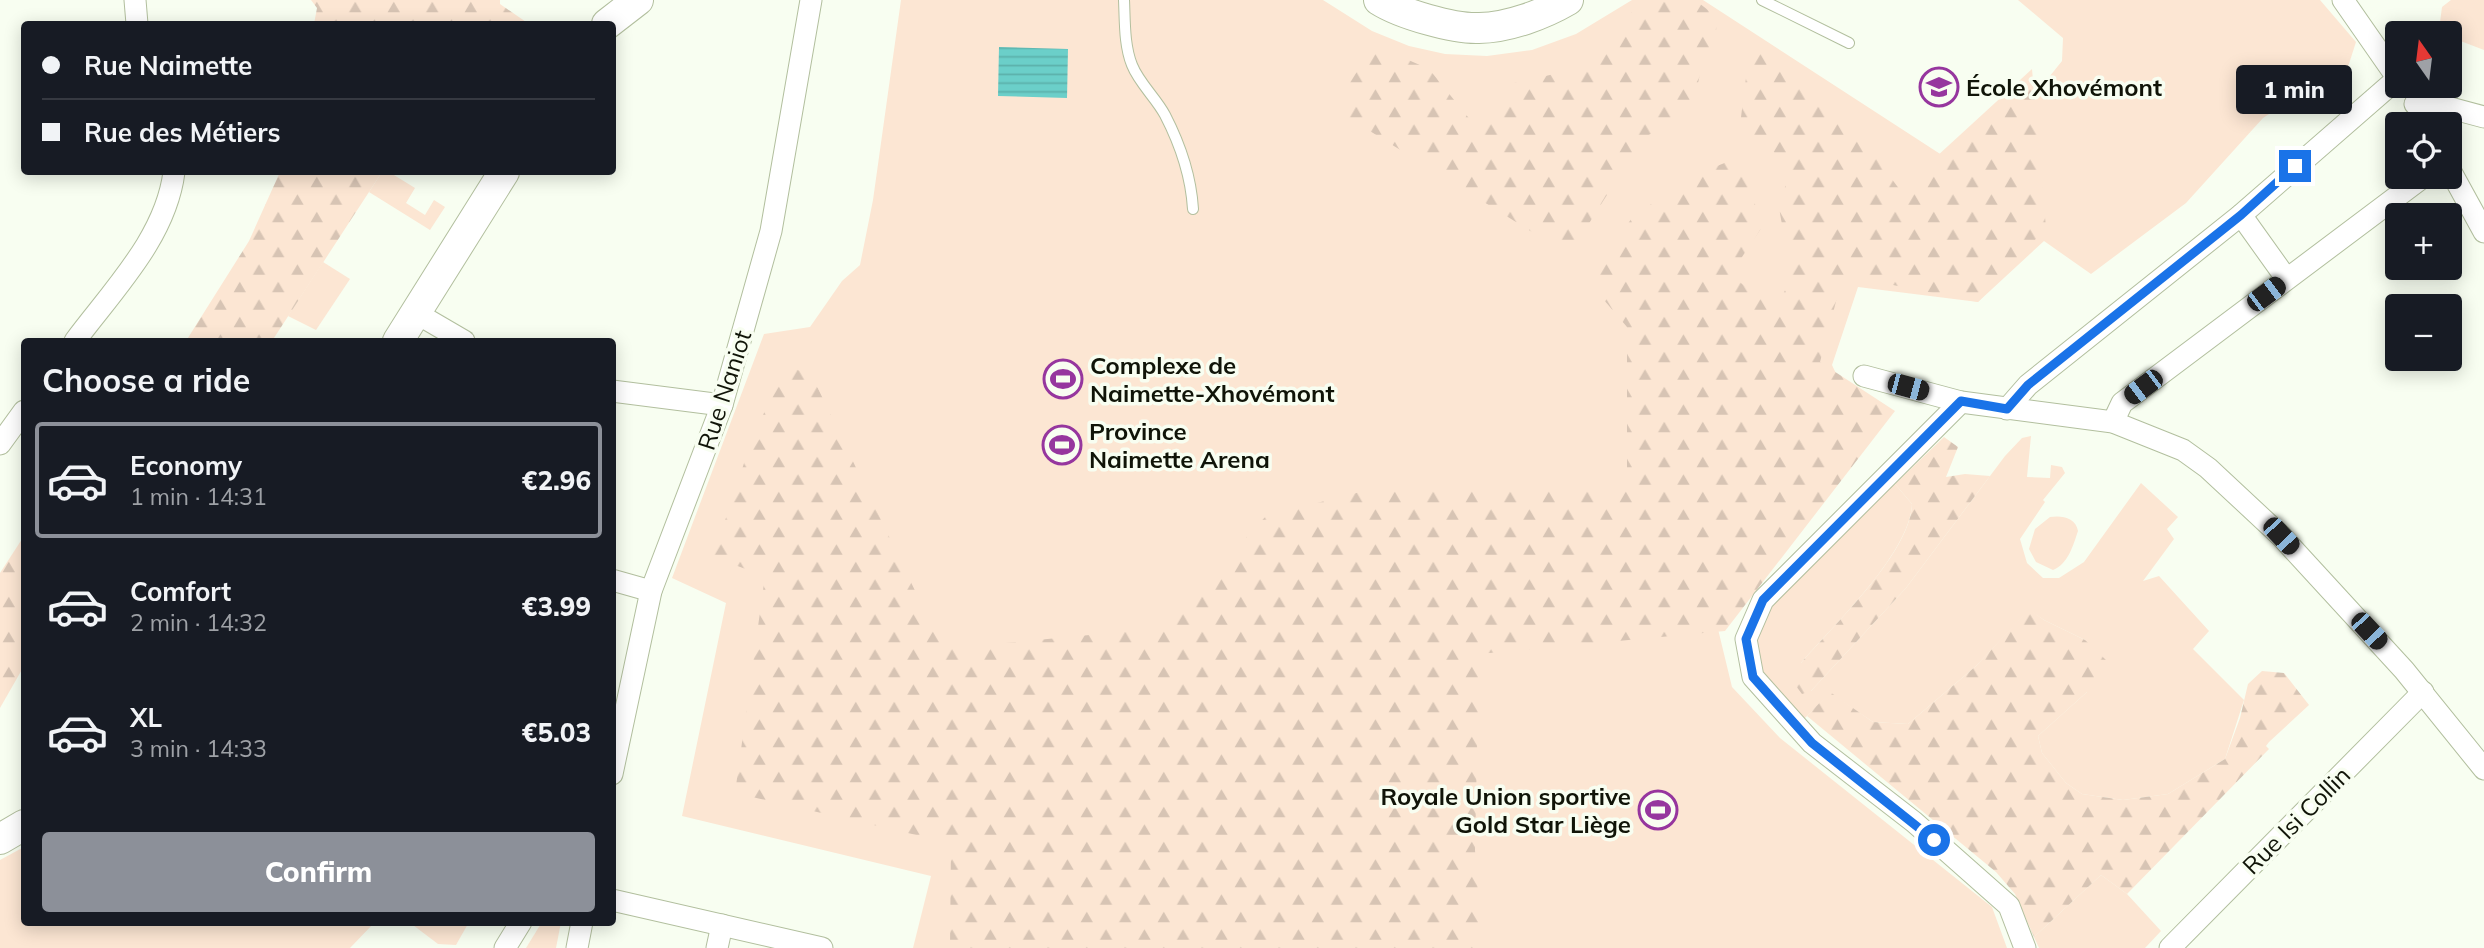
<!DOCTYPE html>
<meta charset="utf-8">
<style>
:root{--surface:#171b24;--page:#242831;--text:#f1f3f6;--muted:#9ea1a6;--line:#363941;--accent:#8c9099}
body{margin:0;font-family:Mulish,sans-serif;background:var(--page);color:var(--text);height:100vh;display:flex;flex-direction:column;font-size:26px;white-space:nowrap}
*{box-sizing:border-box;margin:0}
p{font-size:23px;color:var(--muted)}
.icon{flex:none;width:38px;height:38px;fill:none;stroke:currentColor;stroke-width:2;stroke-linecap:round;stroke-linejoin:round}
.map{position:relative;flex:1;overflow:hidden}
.details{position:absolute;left:21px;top:338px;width:595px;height:588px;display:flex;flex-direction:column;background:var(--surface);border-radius:7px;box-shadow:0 4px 18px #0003}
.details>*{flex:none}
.guide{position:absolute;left:21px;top:21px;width:595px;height:154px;border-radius:7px;box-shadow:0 4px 18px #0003;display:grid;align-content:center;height:154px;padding:0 21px;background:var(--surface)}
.needle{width:46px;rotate:346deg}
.tools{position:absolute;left:2385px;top:21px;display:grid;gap:14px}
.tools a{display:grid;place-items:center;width:77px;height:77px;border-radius:7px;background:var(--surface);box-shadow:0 4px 18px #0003;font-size:35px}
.end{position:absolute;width:32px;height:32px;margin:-16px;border:9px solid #1a73e8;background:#fff;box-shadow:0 0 0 4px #fff}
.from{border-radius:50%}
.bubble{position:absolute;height:49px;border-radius:7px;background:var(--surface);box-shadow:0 4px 18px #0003;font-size:23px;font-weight:800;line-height:49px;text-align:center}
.car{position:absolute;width:21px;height:42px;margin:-21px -10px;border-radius:9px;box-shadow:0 0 5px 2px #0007;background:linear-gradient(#222 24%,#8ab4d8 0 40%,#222 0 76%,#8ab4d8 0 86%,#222 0)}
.guide b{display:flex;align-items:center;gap:24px;height:66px;font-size:26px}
.guide b+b{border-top:2px solid var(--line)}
.guide i{width:18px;height:18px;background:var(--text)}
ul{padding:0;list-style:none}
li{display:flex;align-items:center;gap:21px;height:116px;margin:0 14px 10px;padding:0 7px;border:4px solid transparent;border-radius:7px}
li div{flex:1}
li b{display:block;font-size:26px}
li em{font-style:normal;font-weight:800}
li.active{border-color:var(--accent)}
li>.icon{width:63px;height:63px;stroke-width:1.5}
h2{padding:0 21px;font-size:32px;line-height:84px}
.primary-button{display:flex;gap:14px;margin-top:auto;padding:14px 21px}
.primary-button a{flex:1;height:80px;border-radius:7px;background:var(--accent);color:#fff;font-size:28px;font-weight:800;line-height:80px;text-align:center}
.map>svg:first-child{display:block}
.green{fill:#fce6d3}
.forest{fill:url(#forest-firs)}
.water{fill:url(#water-rules)}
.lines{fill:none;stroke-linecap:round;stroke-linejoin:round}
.lane-casing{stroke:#b2bf9e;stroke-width:12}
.street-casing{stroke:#b2bf9e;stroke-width:23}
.secondary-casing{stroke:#b2bf9e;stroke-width:32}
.lane{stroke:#fff;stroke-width:10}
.street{stroke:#fff;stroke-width:21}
.secondary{stroke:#fff;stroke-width:30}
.route{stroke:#1a73e8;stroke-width:9}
.labels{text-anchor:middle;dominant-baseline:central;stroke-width:7;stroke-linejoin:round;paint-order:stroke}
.poi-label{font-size:24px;font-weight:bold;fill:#101408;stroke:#f8fef1;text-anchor:start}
.street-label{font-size:24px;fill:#101408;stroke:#f8fef1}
</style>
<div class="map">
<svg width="2484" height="948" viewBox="0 0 2484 948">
<defs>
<pattern id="forest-firs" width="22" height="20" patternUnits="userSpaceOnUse" patternTransform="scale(1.75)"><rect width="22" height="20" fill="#fce6d3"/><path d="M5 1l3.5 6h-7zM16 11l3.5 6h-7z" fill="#d7c4b4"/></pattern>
<pattern id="water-rules" width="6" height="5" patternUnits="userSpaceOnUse" patternTransform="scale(1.75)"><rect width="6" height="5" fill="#6bcfc9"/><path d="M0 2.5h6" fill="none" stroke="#5cb1ab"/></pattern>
</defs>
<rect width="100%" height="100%" fill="#f8fef1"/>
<!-- green -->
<g class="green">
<path d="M901 0H1323L1372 31 1409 46 1445 54 1487 56 1532 50 1576 34 1632 0H1703L1951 161 2020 113 2062 61 2063 38 2018 0H2320L2356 42 2346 73 2307 89 2263 118 2186 203 2091 274 2044 241 1978 302 1858 287 1832 365 1869 444 1710 596 1732 687 1780 738 1992 907 2007 948H913L931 876 682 816 726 603 672 578 764 334 810 327 842 281 860 265 873 200Z"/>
<path d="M2451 0H2484V50L2450 37V33L2439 30 2442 7Z"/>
<path d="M382 172H389L415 188 406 203 425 215 434 200 445 207 430 230 369 192Z"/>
<path d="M323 262 350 279 316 330 288 316Z"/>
<path d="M2031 436 2027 477 2050 478 2051 465 2062 467 2065 473 2043 500 2045 502 2020 539 2027 563 2043 578H2059L2084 562 2141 483 2178 517 2167 529 2174 539 2143 581 2159 576 2209 631 2193 649 2244 700 2225 759 2168 794 2123 800 2082 794 2066 783 2042 753 2038 736 2087 692 2085 640 2044 620 2029 610 1976 666 1908 724 1873 722 1830 693 1802 721 1761 674 1755 636 1774 598 1890 488 1895 484 1912 504C1910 553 1833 626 1801 663L1811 691 1906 588 2005 456 2022 438Z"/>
<path d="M2050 517C2062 515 2076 518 2078 531 2073 546 2068 564 2053 570L2036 562 2029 549 2035 529Z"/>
<path d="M24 847V922H375L350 948H0V860Z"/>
<path d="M2101 875 2127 894 2161 931 2145 948H2039L2034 937Z"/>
<path d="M409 922H469L456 945 438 944Z"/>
<path d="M542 922H561L556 948H526Z"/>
</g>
<!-- forest -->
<g class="forest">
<path d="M311 0H500V4L529 24H314L317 8Z"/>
<path d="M1670 0H1695L1717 17C1718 33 1712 40 1706 54 1699 72 1697 94 1690 113L1643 138 1569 255 1349 118V84L1374 45 1429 69 1472 122 1497 109 1514 83 1559 73 1596 56 1636 7Z"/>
<path d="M1750 46 1790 67 1852 126 1900 190 2032 69 2046 228 1978 302 1843 275 1820 362 1895 411 1725 631 1479 654 1475 850 1482 948H950L951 843 735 793 765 576 713 557 752 439 786 365 812 376 943 649 1163 628 1266 516 1360 492 1627 489V327L1598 293V265L1632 218 1687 178 1727 162 1746 175 1762 227 1730 275 1776 309 1788 284 1789 263 1779 208 1791 166 1740 125Z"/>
<path d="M280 172H382L272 341H186L249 241Z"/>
<path d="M1944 437 1958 447 1946 477 1965 474 1990 476 1906 588 1811 691 1802 694 1793 682 1801 663C1833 626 1911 552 1912 504L1895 484Z"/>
<path d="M24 536V666L0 708V573Z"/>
<path d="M2029 609 2044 620 2085 640 2106 660 2087 692 2038 736 2042 753 2066 783 2082 794 2123 800 2168 794 2225 759 2240 718 2248 684 2262 671 2284 673 2309 705 2269 742 2266 746 2269 749 2127 894 2101 875 2034 937 2015 894 1996 872 1807 716 1830 692 1873 722 1908 724 1976 666Z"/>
</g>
<!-- water -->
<path class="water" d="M999 47 1068 49 1067 98 998 96Z"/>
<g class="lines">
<defs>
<g id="lane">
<path d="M1124 0C1125 21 1124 45 1132 65 1139 83 1156 98 1165 115 1180 144 1191 176 1193 209"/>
<path d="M1762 0 1849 43"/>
</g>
<g id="street">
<path d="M135 0 137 24"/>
<path d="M2343 0 2398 79"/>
<path d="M2415 104 2428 102 2484 117"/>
<path d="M2450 170 2484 232"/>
<path d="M2241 215 2286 278"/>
<path d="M416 313 464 341"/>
<path d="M75 341C113 290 166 237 174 172"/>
<path d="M1864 376 1961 402 2113 422 2183 450 2208 468 2281 536 2404 670 2484 769"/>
<path d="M612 391 722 405"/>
<path d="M1961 402 1763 600 1746 639 1753 677 1812 743 1914 822 2009 906 2025 948"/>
<path d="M2007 409 2028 385 2241 215 2397 79"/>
<path d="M2113 422 2122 403 2423 177"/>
<path d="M0 444 24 411"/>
<path d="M612 580 651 591"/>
<path d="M612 774 651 591 722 405 771 231 811 0"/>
<path d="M612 900 822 948"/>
<path d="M505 948 521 922"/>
<path d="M577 948 582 922"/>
<path d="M717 948 722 925"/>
<path d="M2170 948 2423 692"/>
</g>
<g id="secondary">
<path d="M1379 0C1401 14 1454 29 1479 28 1508 28 1544 14 1568 0"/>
<path d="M607 24 638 0"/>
<path d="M398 341 504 172"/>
<path d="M0 839 24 825"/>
</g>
</defs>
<!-- lane casing -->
<use href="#lane" class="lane-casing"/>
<!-- street casing -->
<use href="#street" class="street-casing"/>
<!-- secondary casing -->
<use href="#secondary" class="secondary-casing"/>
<!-- lane -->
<use href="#lane" class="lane"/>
<!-- street -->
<use href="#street" class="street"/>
<!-- secondary -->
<use href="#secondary" class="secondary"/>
</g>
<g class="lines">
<!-- route -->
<path class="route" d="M1934 840 1812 743 1753 677 1746 639 1763 600 1961 401 2007 409 2028 385 2241 215 2295 166"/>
</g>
<!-- icons -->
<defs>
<symbol id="school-ring" viewBox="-11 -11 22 22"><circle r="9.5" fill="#f8fef1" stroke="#96369e" stroke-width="1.5"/><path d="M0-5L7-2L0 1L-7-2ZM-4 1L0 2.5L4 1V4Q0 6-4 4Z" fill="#96369e"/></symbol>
<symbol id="stadium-ring" viewBox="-11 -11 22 22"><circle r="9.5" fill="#f8fef1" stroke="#96369e" stroke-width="1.5"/><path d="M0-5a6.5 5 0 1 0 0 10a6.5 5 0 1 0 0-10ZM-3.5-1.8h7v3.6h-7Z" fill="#96369e"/></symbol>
</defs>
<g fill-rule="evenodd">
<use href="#school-ring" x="1917" y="65" width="44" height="44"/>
<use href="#stadium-ring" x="1041" y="357" width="44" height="44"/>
<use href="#stadium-ring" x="1040" y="423" width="44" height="44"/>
<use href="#stadium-ring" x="1636" y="788" width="44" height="44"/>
</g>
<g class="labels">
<!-- poi labels -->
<g class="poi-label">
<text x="1966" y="87">École Xhovémont</text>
<text x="1090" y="365">Complexe de<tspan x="1090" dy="28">Naimette-Xhovémont</tspan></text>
<text x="1089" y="431">Province<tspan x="1089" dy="28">Naimette Arena</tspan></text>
<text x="1631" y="796" text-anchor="end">Royale Union sportive<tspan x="1631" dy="28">Gold Star Liège</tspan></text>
</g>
<!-- street labels -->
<g class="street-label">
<text transform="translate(724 390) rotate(-72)">Rue Naniot</text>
<text transform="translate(2296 820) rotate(-45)">Rue Isi Collin</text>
</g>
</g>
</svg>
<div class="tools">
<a><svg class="needle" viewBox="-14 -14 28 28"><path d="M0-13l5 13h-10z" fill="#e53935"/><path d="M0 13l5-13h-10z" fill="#9ea1a6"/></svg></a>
<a><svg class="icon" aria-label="locate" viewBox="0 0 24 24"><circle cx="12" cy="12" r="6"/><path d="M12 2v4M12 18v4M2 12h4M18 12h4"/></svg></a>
<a>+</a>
<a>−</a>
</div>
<i class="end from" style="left:1934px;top:840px"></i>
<i class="end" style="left:2295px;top:166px"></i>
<div class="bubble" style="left:2236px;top:65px;width:116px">1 min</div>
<i class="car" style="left:2266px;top:294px;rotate:53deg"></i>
<i class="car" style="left:1908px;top:387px;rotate:105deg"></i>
<i class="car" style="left:2143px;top:387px;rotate:233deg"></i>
<i class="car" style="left:2281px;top:536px;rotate:137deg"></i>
<i class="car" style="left:2369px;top:631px;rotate:137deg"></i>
<div class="guide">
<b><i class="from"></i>Rue Naimette</b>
<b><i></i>Rue des Métiers</b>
</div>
<section class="details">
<h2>Choose a ride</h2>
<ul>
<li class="active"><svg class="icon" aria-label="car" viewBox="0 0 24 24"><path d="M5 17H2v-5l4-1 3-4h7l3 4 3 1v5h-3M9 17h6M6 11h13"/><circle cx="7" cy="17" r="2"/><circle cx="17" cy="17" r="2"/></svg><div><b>Economy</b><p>1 min · 14:31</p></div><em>€2.96</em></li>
<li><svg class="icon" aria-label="car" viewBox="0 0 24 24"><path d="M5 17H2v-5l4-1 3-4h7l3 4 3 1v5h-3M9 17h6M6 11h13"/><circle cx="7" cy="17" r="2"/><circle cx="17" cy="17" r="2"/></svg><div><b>Comfort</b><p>2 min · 14:32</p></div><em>€3.99</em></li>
<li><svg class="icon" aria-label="car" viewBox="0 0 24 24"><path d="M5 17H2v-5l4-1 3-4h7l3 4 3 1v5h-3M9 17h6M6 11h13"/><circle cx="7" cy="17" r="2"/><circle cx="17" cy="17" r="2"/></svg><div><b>XL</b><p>3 min · 14:33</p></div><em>€5.03</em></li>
</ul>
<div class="primary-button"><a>Confirm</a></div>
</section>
</div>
